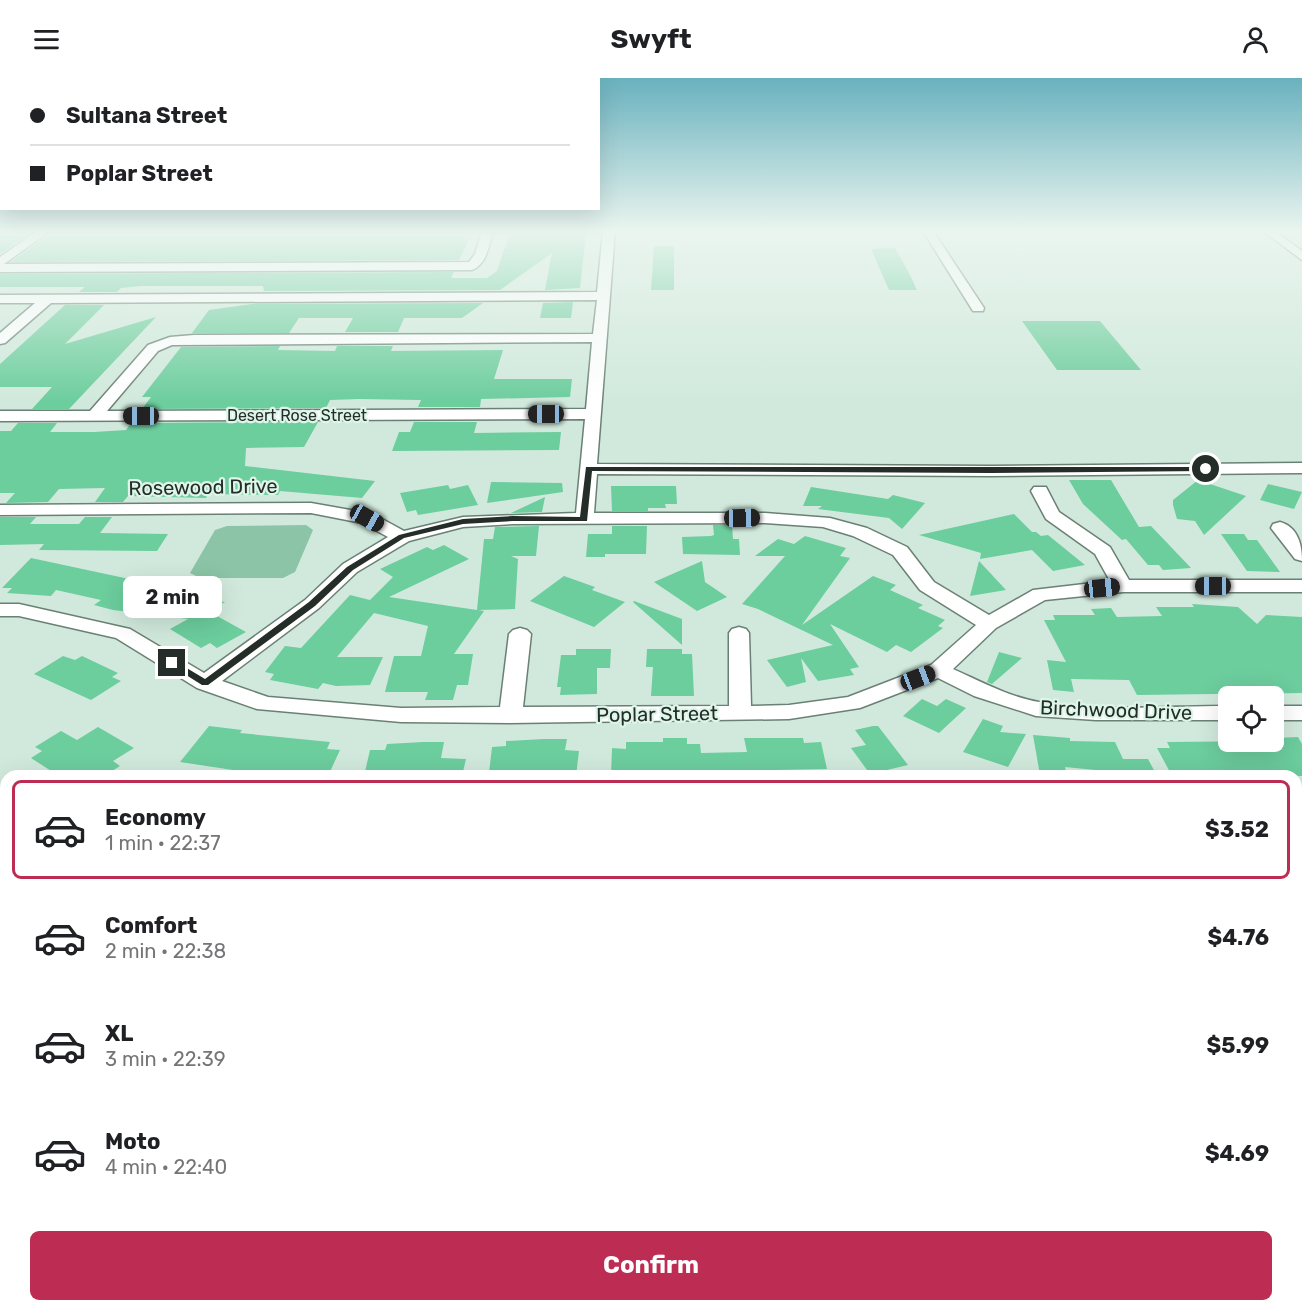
<!DOCTYPE html>
<meta charset="utf-8">
<style>
:root{--surface:#fff;--page:#f6f6f6;--text:#202124;--muted:#757577;--line:#e0e0e0;--accent:#bd2d53}
body{margin:0;font-family:Rubik,sans-serif;background:var(--page);color:var(--text);height:100vh;display:flex;flex-direction:column;font-size:22px;white-space:nowrap}
*{box-sizing:border-box;margin:0}
p{font-size:20px;color:var(--muted)}
.icon{flex:none;width:33px;height:33px;fill:none;stroke:currentColor;stroke-width:2;stroke-linecap:round;stroke-linejoin:round}
.map{position:relative;flex:1;overflow:hidden}
.sheet{position:absolute;left:0px;top:692px;width:1302px;height:542px;display:flex;flex-direction:column;background:var(--surface);border-radius:18px 18px 0 0;box-shadow:0 6px 24px #0002}
.sheet>*{flex:none}
.top-card{position:absolute;left:0px;top:0px;width:600px;height:132px;box-shadow:0 6px 24px #0002;display:grid;align-content:center;height:132px;padding:0 30px;background:var(--surface)}
.buttons{position:absolute;left:1218px;top:608px;display:grid;gap:12px}
.buttons a{display:grid;place-items:center;width:66px;height:66px;border-radius:9px;background:var(--surface);box-shadow:0 6px 24px #0002;font-size:30px}
.end{position:absolute;width:27px;height:27px;margin:-14px;border:8px solid #242d28;background:#fff;box-shadow:0 0 0 3px #fff}
.from{border-radius:50%}
.bubble{position:absolute;height:42px;border-radius:9px;background:var(--surface);box-shadow:0 6px 24px #0002;font-size:20px;font-weight:700;line-height:42px;text-align:center}
.car{position:absolute;width:18px;height:36px;margin:-18px -9px;border-radius:8px;box-shadow:0 0 4px 2px #0007;background:linear-gradient(#222 24%,#8ab4d8 0 40%,#222 0 76%,#8ab4d8 0 86%,#222 0)}
.top-card b{display:flex;align-items:center;gap:21px;height:57px;font-size:22px}
.top-card b+b{border-top:2px solid var(--line)}
.top-card i{width:15px;height:15px;background:var(--text)}
ul{padding:10px 0 0;list-style:none}
li{display:flex;align-items:center;gap:18px;height:99px;margin:0 12px 9px;padding:0 18px;border:3px solid transparent;border-radius:9px}
li div{flex:1}
li b{display:block;font-size:22px}
li em{font-style:normal;font-weight:700}
li.active{border-color:var(--accent)}
li>.icon{width:54px;height:54px;stroke-width:1.5}
.button{display:flex;gap:12px;margin-top:auto;padding:12px 30px}
.button a{flex:1;height:69px;border-radius:9px;background:var(--accent);color:#fff;font-size:24px;font-weight:700;line-height:69px;text-align:center}
header{display:flex;justify-content:space-between;align-items:center;height:78px;padding:0 30px;background:var(--surface);font-size:27px;font-weight:700}
.map>svg:first-child{display:block}
.green{fill:#8bc4a6}
.building{fill:#6ccd9d}
.lines{fill:none;stroke-linecap:round;stroke-linejoin:round}
.minor-casing{stroke:#6b8074;stroke-width:3}
.minor{fill:#fff;fill-rule:evenodd}
.route{fill:#242d28}
.labels{text-anchor:middle;dominant-baseline:central;stroke-width:4.5;stroke-linejoin:round;paint-order:stroke}
.far-street-label{font-size:16px;fill:#242d28;stroke:#def6e9}
.street-label{font-size:20px;fill:#242d28;stroke:#def6e9}
</style>
<header><svg class="icon" aria-label="menu" viewBox="0 0 24 24"><path d="M4 6h16M4 12h16M4 18h16"/></svg>Swyft<svg class="icon" aria-label="person" viewBox="0 0 24 24"><circle cx="12" cy="8" r="4"/><path d="M4 21q1-7 8-7t8 7"/></svg></header>
<div class="map">
<svg width="1302" height="1232" viewBox="0 0 1302 1232">
<rect width="100%" height="100%" fill="#d1e9dc"/>
<!-- green -->
<path class="green" d="M306 447 313 452 295 494 283 500H200L190 495 215 452 227 448Z"/>
<!-- building -->
<g class="building">
<path d="M519 153 584 154 586 156 580 210 545 212 552 175 500 212 264 213 263 208H141L121 210 117 214H79L85 209H0V196L454 194 451 200H487L497 193 510 154Z"/>
<path d="M0 158H26L0 176Z"/>
<path d="M47 158H465L464 161H469L459 182 11 184Z"/>
<path d="M654 168H674V212H651Z"/>
<path d="M895 170 909 195 917 212H889L871 171Z"/>
<path d="M573 224 571 240H540L543 225Z"/>
<path d="M483 225 462 240H404L398 254H345L353 240H299L289 255H192L209 232 252 226Z"/>
<path d="M65 227H104L65 266 156 239 69 331H32L52 309H0V286Z"/>
<path d="M1022 243H1100L1141 292H1057Z"/>
<path d="M280 268 278 272 335 273 337 268H393L391 273 503 272 494 301H572L570 319 481 321 480 329H418L421 322 359 321 330 322 326 330 142 331 151 319H142L181 269Z"/>
<path d="M318 344 304 369 246 370 245 388 375 403 362 420 280 413 278 417 208 416 206 420 128 418 123 424H95L105 410 59 411 48 424 6 425 15 415H0V353H11L18 345H57L50 354H94L126 352 131 345Z"/>
<path d="M414 344H477L474 355 561 354 559 372 392 373 399 354H410Z"/>
<path d="M1069 402H1111L1139 449 1151 448 1191 490 1163 492 1159 487H1148L1126 461 1122 462 1083 426Z"/>
<path d="M1198 402 1246 418 1204 457 1195 443 1177 441 1173 427V422Z"/>
<path d="M491 404 562 405 563 414 487 425Z"/>
<path d="M1268 406 1302 414 1294 431 1260 422Z"/>
<path d="M448 407 450 411 468 407 478 427 418 437 416 432 407 434 400 415Z"/>
<path d="M611 408H676L677 426H665L666 430H648V433H612Z"/>
<path d="M811 409 888 421 893 417 925 425 902 451 889 440 818 431 822 428H803Z"/>
<path d="M545 419 542 434 511 435Z"/>
<path d="M1014 436 1032 454H1036L1041 458 1048 457 1085 487 1053 493 1032 472 980 481 981 475 919 457Z"/>
<path d="M0 439H36L30 446H79L85 439H112L100 455 168 456 157 473 39 472 44 466 0 467Z"/>
<path d="M713 447H732L733 461H739L740 477 683 476 682 459 711 458 714 457Z"/>
<path d="M539 448 536 478H511L518 481 515 531 478 532 484 533 454 576H473L468 607H457L453 622H425L428 614H385L394 578H421L428 548 374 535 337 579H383L370 607 336 608 323 605 318 611 270 602 274 596 265 594 285 568 301 570 350 517 370 522 393 499 380 491 427 469 433 472 444 467 469 481 389 519 477 532 484 461H493L495 449Z"/>
<path d="M612 448H647L646 476H605V479H586L588 456H612Z"/>
<path d="M1221 456H1244L1248 462H1257L1280 494 1247 493Z"/>
<path d="M805 458 846 470 840 478 850 480 802 547 873 498 896 507 890 512 923 527 918 530 945 542 938 548 943 550 911 574 896 567 887 574 830 546 859 589 850 591 854 597 818 603 801 580 806 604 787 609 767 582 833 567 758 531 742 526 785 478H755L778 461 794 466Z"/>
<path d="M31 480 148 505 171 508 164 515 225 524 208 533 246 554 217 570 210 565 201 570 170 551 188 541 113 532 94 527 101 522 56 512 51 518 7 515 12 510H2Z"/>
<path d="M702 483 705 504 727 519 697 533 654 504Z"/>
<path d="M979 483 1006 512 970 518Z"/>
<path d="M564 498 595 509 592 512 625 524 594 549 530 523Z"/>
<path d="M634 523 682 541V567L633 524Z"/>
<path d="M1192 526 1238 529 1257 546 1266 537 1302 539V615L1137 617 1129 602 1071 601 1074 614 1053 612 1047 582 1066 584 1044 542H1055L1053 537H1095L1091 531 1111 530 1117 539 1162 538 1156 529H1194Z"/>
<path d="M576 571H611L610 590H597V616L560 617 561 609H557L561 577H576Z"/>
<path d="M647 571H682V576H692L694 618H651L653 589H646Z"/>
<path d="M999 574 1022 580 992 606 987 604Z"/>
<path d="M63 578 75 582 82 578 118 595 112 599 121 603 91 622 34 596Z"/>
<path d="M922 621 937 628 946 621 966 630 939 655 903 638Z"/>
<path d="M983 641 1003 648 1000 654 1026 656 1008 689 963 674Z"/>
<path d="M209 648 242 652 240 655 330 664 327 671 340 672 328 698H229L233 692 180 684Z"/>
<path d="M873 648H878L908 687 870 696 851 670 866 667 855 652Z"/>
<path d="M98 649 134 670 113 683 120 688 104 698H59L31 680 42 673 35 669 61 653 77 662Z"/>
<path d="M1033 657 1070 660V663L1115 664 1123 681H1148L1157 698H1108L1106 693 1065 689 1067 698 1040 697Z"/>
<path d="M1298 659 1302 666V698L1171 696 1157 670H1170L1167 664 1277 663 1275 660Z"/>
<path d="M663 660H687V666H700L701 675 747 674 744 660H803L804 665 821 664 827 691 775 692 776 698 611 697 612 670 626 671V664H663Z"/>
<path d="M544 661H567L565 672 579 673 576 698H539V694L489 695 492 669 506 668V663Z"/>
<path d="M423 664H444L441 680 466 681 462 698H364L370 672H385L387 666Z"/>
</g>
<g class="lines">
<defs>
<g id="minor">
<path d="M37 153H50L4 186 469 184 475 176 482 153H493C489 167 487 186 472 192L0 194V179Z"/>
<path d="M603 153H615L597 386 991 388 1302 385V395L991 398 597 396 594 435H765L830 440 867 450 907 469 934 504 989 537 1033 512 1110 503 1095 476 1046 441 1031 413 1034 409H1046L1059 434 1110 469 1129 502H1302V514H1123L1045 522 996 550 953 591C980 603 1009 619 1039 624 1096 634 1170 628 1228 628V642H1096L1036 638 974 618 938 600 860 630 789 641 510 645 401 644 257 631 197 610 116 560 19 538H0V526H19L130 551 204 595 305 522 343 486 388 459 362 445 311 435 0 437V427L311 425 373 436 404 453 463 439 576 435 585 341 0 343V333H90L148 267 170 259 194 257 593 256 597 222 51 225 5 265 0 266V255L35 225H0V217L597 214ZM592 264 586 331 107 333 158 273 172 267ZM765 445 823 449 853 458 893 477 920 512 976 547 931 587 848 619 789 627 751 628 749 555 746 551 739 549 732 551 729 555V628L523 629 531 556 527 552 520 550 513 552 509 556 500 629 401 630 268 619 222 603 319 530 357 494 409 463 463 449 513 446Z"/>
<path d="M923 153H933L984 230 983 233H973Z"/>
<path d="M1263 153H1275L1302 173V182Z"/>
<path d="M1280 444C1298 449 1302 467 1302 483L1295 481 1271 450 1273 446Z"/>
<rect x="1274" y="628" width="28" height="14"/>
<rect x="1296" y="846" width="6" height="22"/>
<rect x="0" y="848" width="6" height="22"/>
<path d="M1296 978 1302 980V1016L1296 1014Z"/>
<path d="M111 1227H149L147 1232H109Z"/>
<path d="M936 1227H974L975 1232H937Z"/>
</g>
</defs>
<!-- minor casing -->
<use href="#minor" class="minor-casing"/>
<!-- minor -->
<use href="#minor" class="minor"/>
</g>
<!-- sky -->
<linearGradient id="sky" x2="0" y2="1"><stop stop-color="#69b1be"/><stop offset="0.47" stop-color="#eaf5ef"/><stop offset="1" stop-color="#eaf5ef" stop-opacity="0"/></linearGradient>
<rect width="1302" height="325" fill="url(#sky)"/>
<!-- route -->
<path class="route" d="M586 389H1206L1210 391 1206 393 991 395 592 393 587 443H513L463 446 404 460 353 492 315 528 208 607H202L167 585 175 583 205 601 309 524 347 489 399 457 463 441 513 438 580 439Z"/>
<g class="labels">
<!-- far-street labels -->
<g class="far-street-label">
<text x="297" y="337">Desert Rose Street</text>
</g>
<!-- street labels -->
<g class="street-label">
<text transform="translate(203 409) rotate(-1)">Rosewood Drive</text>
<text transform="translate(1116 632) rotate(2)">Birchwood Drive</text>
<text transform="translate(657 636) rotate(-1)">Poplar Street</text>
</g>
</g>
</svg>
<div class="buttons">
<a><svg class="icon" aria-label="locate" viewBox="0 0 24 24"><circle cx="12" cy="12" r="6"/><path d="M12 2v4M12 18v4M2 12h4M18 12h4"/></svg></a>
</div>
<i class="end from" style="left:1206px;top:391px"></i>
<i class="end" style="left:172px;top:585px"></i>
<div class="bubble" style="left:123px;top:498px;width:99px">2 min</div>
<i class="car" style="left:546px;top:336px;rotate:270deg"></i>
<i class="car" style="left:141px;top:338px;rotate:270deg"></i>
<i class="car" style="left:367px;top:440px;rotate:119deg"></i>
<i class="car" style="left:742px;top:440px;rotate:89deg"></i>
<i class="car" style="left:1213px;top:508px;rotate:270deg"></i>
<i class="car" style="left:1102px;top:510px;rotate:84deg"></i>
<i class="car" style="left:918px;top:600px;rotate:69deg"></i>
<div class="top-card">
<b><i class="from"></i>Sultana Street</b>
<b><i></i>Poplar Street</b>
</div>
<section class="sheet">
<ul>
<li class="active"><svg class="icon" aria-label="car" viewBox="0 0 24 24"><path d="M5 17H2v-5l4-1 3-4h7l3 4 3 1v5h-3M9 17h6M6 11h13"/><circle cx="7" cy="17" r="2"/><circle cx="17" cy="17" r="2"/></svg><div><b>Economy</b><p>1 min · 22:37</p></div><em>$3.52</em></li>
<li><svg class="icon" aria-label="car" viewBox="0 0 24 24"><path d="M5 17H2v-5l4-1 3-4h7l3 4 3 1v5h-3M9 17h6M6 11h13"/><circle cx="7" cy="17" r="2"/><circle cx="17" cy="17" r="2"/></svg><div><b>Comfort</b><p>2 min · 22:38</p></div><em>$4.76</em></li>
<li><svg class="icon" aria-label="car" viewBox="0 0 24 24"><path d="M5 17H2v-5l4-1 3-4h7l3 4 3 1v5h-3M9 17h6M6 11h13"/><circle cx="7" cy="17" r="2"/><circle cx="17" cy="17" r="2"/></svg><div><b>XL</b><p>3 min · 22:39</p></div><em>$5.99</em></li>
<li><svg class="icon" aria-label="car" viewBox="0 0 24 24"><path d="M5 17H2v-5l4-1 3-4h7l3 4 3 1v5h-3M9 17h6M6 11h13"/><circle cx="7" cy="17" r="2"/><circle cx="17" cy="17" r="2"/></svg><div><b>Moto</b><p>4 min · 22:40</p></div><em>$4.69</em></li>
</ul>
<div class="button"><a>Confirm</a></div>
</section>
</div>
